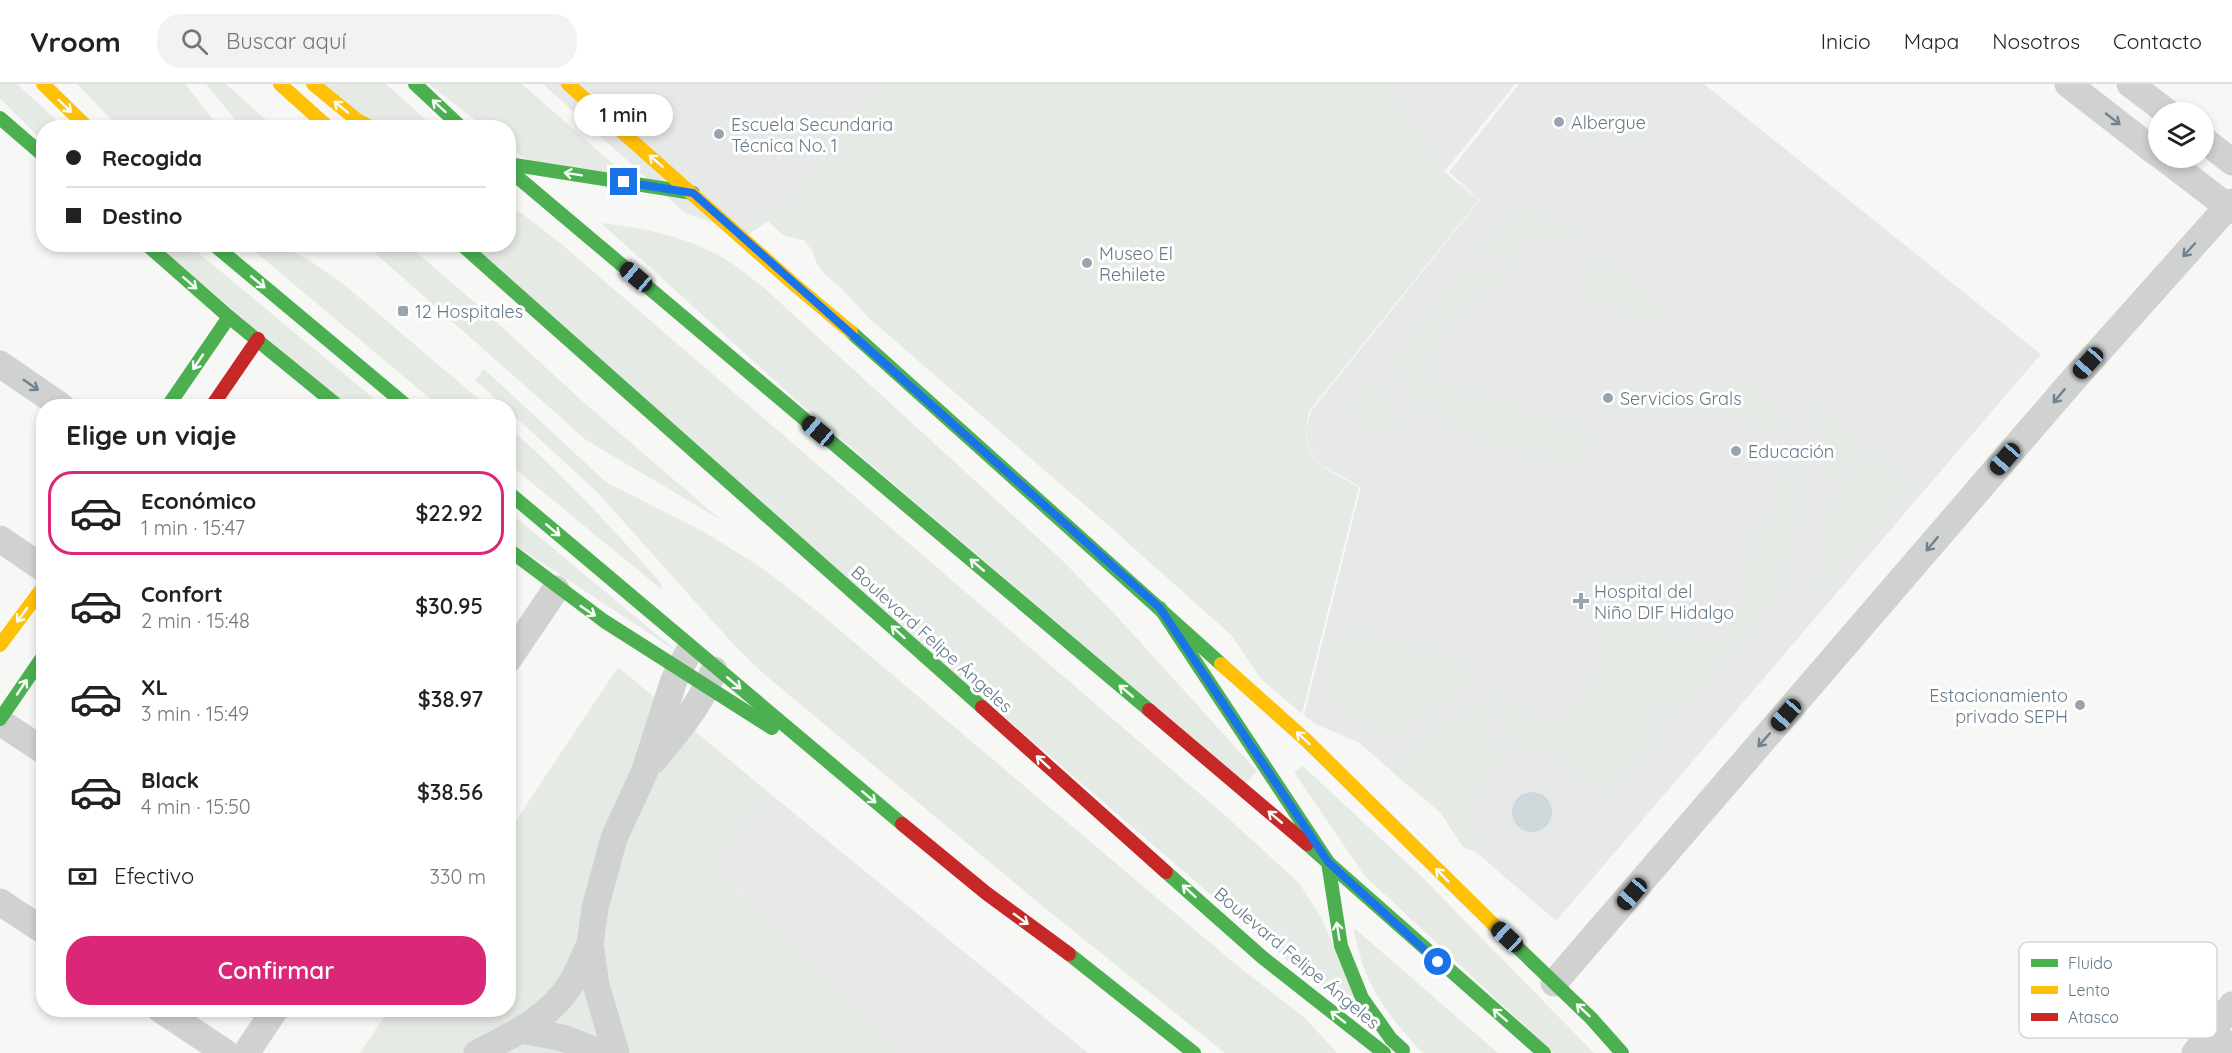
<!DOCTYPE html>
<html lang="es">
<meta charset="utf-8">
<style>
:root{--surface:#fff;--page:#f2f2f2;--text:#222;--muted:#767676;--line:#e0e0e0;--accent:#db2777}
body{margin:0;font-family:Quicksand,sans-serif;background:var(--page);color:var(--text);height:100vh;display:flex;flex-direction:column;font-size:22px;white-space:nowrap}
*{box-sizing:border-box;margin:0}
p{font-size:20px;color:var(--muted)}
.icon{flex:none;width:33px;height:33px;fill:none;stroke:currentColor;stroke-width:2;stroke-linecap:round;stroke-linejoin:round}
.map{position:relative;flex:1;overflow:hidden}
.sheet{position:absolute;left:36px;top:315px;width:480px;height:618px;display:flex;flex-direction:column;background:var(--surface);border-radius:24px;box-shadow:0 3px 9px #0003}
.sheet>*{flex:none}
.top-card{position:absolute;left:36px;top:36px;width:480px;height:132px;border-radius:24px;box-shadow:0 3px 9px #0003;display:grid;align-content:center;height:132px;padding:0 30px;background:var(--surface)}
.controls{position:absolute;left:2148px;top:18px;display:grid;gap:12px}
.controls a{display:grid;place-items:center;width:66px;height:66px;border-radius:50%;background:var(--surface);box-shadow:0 3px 9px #0003;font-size:30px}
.end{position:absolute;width:27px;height:27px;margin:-14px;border:8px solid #1a73e8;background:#fff;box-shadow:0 0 0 3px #fff}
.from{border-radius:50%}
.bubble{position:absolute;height:42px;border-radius:21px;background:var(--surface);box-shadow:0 3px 9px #0003;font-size:20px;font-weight:600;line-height:42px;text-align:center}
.car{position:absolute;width:18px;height:36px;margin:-18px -9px;border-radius:8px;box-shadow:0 0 4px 2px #0007;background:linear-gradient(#222 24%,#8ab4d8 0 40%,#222 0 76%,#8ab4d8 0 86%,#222 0)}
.top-card b{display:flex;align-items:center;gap:21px;height:57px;font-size:22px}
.top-card b+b{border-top:2px solid var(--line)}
.top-card i{width:15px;height:15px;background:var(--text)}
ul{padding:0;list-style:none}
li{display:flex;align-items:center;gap:18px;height:84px;margin:0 12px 9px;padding:0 18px;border:3px solid transparent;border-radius:24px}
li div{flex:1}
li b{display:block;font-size:22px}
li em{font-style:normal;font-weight:600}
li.on{border-color:var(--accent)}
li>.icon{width:54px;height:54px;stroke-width:1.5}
h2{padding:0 30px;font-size:27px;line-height:72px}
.pay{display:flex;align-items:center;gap:15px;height:66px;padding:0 30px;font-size:22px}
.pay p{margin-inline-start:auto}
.primary-button{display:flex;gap:12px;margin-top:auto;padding:12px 30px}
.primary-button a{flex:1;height:69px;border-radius:24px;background:var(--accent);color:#fff;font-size:24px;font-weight:600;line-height:69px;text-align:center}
header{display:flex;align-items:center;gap:36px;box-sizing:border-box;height:84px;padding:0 30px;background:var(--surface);border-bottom:2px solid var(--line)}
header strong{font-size:28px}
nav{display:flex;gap:33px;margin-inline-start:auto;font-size:21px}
.search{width:420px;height:54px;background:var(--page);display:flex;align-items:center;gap:15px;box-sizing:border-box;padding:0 21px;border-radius:24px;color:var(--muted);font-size:22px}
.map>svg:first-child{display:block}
.built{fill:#e7e8e8}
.green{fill:#e6eae4}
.water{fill:#ced8da}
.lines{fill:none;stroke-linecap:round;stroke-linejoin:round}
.street{stroke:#d0d2d2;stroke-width:27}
.fast{stroke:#4caf50;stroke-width:14}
.slow{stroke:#ffc107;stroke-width:14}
.jam{stroke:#c62828;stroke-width:14}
.oneway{stroke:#f6fbf6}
.oneway2{stroke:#70828e}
.route{stroke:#1a73e8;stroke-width:8}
.poi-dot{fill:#98a5ae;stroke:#fff;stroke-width:2}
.labels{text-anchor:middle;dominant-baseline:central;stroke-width:6;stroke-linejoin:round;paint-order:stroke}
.poi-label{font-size:18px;fill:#657987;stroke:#fff;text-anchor:start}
.street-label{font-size:18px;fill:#657987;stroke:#fff}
.key{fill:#fff;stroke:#d1d7db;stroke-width:1.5}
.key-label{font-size:16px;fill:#657987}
</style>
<header>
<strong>Vroom</strong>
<div class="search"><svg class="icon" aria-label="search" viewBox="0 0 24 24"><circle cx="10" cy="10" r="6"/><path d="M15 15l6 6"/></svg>Buscar aquí</div>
<nav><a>Inicio</a><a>Mapa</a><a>Nosotros</a><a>Contacto</a></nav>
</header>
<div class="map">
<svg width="2232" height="969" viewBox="0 0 2232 969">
<rect width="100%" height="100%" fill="#f7f7f6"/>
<!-- built -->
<g class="built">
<path d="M543 0H875L793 116 761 134 735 142 686 130Z"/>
<path d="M1386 0H1515L1445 87 1431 70Z"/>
<path d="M1519 0H1704L2041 270 1556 837 1476 768 1463 763 1441 729 1358 658 1315 640 1304 631 1361 403 1319 380 1309 365 1306 347 1311 327 1480 116 1449 88Z"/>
<path d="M768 708 1088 969H899L711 780Z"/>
</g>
<!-- green -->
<g class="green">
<path d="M0 0H17L64 43 44 44 43 57 0 14Z"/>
<path d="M77 0H185L219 43H119Z"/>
<path d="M206 0H226L274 43H241Z"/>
<path d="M309 0H386L434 43H368Z"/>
<path d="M429 0H522L627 92 551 95 509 62 508 44 484 43Z"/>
<path d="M875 0H1386L1431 70 1447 90 1479 116 1309 327C1298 377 1321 382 1359 403L1302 630 1262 596 1231 551 1117 449 870 235 837 200 825 191 817 180 813 168 804 156 784 152 768 137 749 150 686 130 735 142 761 134 793 116Z"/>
<path d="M509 122 521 129 559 158 1229 735 1299 799 1322 835 1364 936 1304 891 457 161 508 160Z"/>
<path d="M1532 128 1555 135 1587 161 1526 147 1517 180 1478 170C1495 150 1505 130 1532 128Z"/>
<path d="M601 139C642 144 681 151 718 171 733 179 747 191 761 201L1064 478 1122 538 1257 687 1246 699 814 332Z"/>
<path d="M156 161H189L383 322H347Z"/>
<path d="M247 161H278L307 175 341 198 487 322H439Z"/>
<path d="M366 161H408L480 223 580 315 721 436 586 356Z"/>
<path d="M1595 169 1668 230 1670 234 1663 237 1583 217Z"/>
<path d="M1469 183 1500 190 1494 211 1475 207 1464 231 1452 227 1425 280 1430 299 1517 321 1516 327 1592 347 1583 382 1455 348 1439 319 1423 328 1397 290 1395 273Z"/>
<path d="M484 285 606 398 706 449 765 486 817 527 1234 879 1305 934 1337 969H1225L1046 825 764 590 734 561 597 408 509 327 508 322H504L475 296Z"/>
<path d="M1741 292 1766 314 1789 348 1740 335 1741 328 1715 322Z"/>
<path d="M1376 294 1403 340 1387 350 1367 344 1356 337 1353 324 1359 311Z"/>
<path d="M1803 308 1864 362 1832 403C1828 369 1819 338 1803 308Z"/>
<path d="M508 342C563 391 612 444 661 499V505L509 380Z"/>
<path d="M1791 360C1803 378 1801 421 1800 443L1760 433 1763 425 1775 427Z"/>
<path d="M1872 369 1909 398V404L1815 514 1824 464 1829 423Z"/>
<path d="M508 427 679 569 509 457Z"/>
<path d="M1758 442 1793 450 1780 501 1771 519 1676 630 1659 623 1649 635 1661 649 1608 709C1568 701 1572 657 1516 671L1489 614 1497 610 1505 627 1514 623C1524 632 1539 639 1553 637 1597 630 1601 567 1609 532L1708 556C1722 553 1731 548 1736 534Z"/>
<path d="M1350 546 1460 574 1470 598 1412 637 1387 657 1327 614 1322 602 1334 554Z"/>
<path d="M618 583 768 708 711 780 899 969H360L389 926H508L509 747Z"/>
<path d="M1477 618 1503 676C1482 690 1467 714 1473 740 1476 750 1480 758 1476 768L1463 763 1441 729 1390 686 1421 653Z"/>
<path d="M1303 682 1423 794 1594 969H1554L1364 791 1294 688Z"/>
<path d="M1353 843 1498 969H1423C1401 947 1374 913 1364 884 1359 871 1356 857 1353 843Z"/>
</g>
<!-- water -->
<circle class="water" cx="1532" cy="728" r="20"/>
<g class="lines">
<!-- street -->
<g class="street">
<path d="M2068 0 2158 70"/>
<path d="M2130 0 2167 28"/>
<path d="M2204 56 2232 78"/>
<path d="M2164 74 2232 126"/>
<path d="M0 280 61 322"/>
<path d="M0 455 44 485"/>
<path d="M508 576 556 505"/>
<path d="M0 638 44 667"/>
<path d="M654 676C677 647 701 621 714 586"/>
<path d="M0 818 44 847"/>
<path d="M1554 899 2073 296 2232 118"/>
<path d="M161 926 226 969"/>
<path d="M521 946 563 954 602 969"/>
<path d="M246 969 275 926"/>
<path d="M477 969C513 951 550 934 572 898 579 886 584 872 590 860"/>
<path d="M616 969 596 901 590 860 595 824 614 754 644 689 674 596 688 569"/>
<path d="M2195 969 2232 921"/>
<path d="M2225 969 2232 960"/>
</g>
<!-- fast -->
<g class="fast">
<path d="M415 0 462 44"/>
<path d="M0 34 44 72"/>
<path d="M508 80 693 109"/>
<path d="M508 85 1149 626"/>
<path d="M146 160 229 233 338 322"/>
<path d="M213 160 407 322"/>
<path d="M461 160 982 623"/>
<path d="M851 248 1221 580"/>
<path d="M168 322 229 233"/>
<path d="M508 408 902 740"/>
<path d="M508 465 604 537 772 644"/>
<path d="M1160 524 1328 778 1341 862 1362 914 1391 955 1403 966"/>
<path d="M0 635 44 571"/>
<path d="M1307 760 1544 969"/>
<path d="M1166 788 1262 873 1384 969"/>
<path d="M1492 839 1591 934 1622 969"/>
<path d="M1069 870 1194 969"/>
</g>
<!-- slow -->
<g class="slow">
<path d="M43 0 88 44"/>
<path d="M280 0 329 44"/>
<path d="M313 0 357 36 372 44"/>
<path d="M568 0 796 202 851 248"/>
<path d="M0 561 44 502"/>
<path d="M1221 580 1306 656 1492 839"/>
</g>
<!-- jam -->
<g class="jam">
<path d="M212 322 258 255"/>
<path d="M982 623 1166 788"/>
<path d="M1149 626 1307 760"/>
<path d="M902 740 986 809 1069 870"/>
</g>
</g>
<!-- one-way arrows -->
<defs><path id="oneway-shaft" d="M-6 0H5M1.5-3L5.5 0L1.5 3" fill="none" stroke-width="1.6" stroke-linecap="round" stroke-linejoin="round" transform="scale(1.5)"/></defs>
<g class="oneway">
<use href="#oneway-shaft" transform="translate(65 22) rotate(44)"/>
<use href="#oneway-shaft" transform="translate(439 22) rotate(-138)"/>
<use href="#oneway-shaft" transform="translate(341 23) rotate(-141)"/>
<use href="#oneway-shaft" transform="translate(656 77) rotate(-139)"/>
<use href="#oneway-shaft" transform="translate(573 90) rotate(-171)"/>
<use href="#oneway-shaft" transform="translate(258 198) rotate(40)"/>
<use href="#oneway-shaft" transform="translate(190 199) rotate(41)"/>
<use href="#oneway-shaft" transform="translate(198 278) rotate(124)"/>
<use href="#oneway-shaft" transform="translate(553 446) rotate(40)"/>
<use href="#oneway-shaft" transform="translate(977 481) rotate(-140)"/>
<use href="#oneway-shaft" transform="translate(588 527) rotate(34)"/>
<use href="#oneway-shaft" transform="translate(22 531) rotate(126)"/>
<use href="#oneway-shaft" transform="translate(898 548) rotate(-138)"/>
<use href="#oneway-shaft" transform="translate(734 599) rotate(40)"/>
<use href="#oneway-shaft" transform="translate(22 603) rotate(-56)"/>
<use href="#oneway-shaft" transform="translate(1126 607) rotate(-140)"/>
<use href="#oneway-shaft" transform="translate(1303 654) rotate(-137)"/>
<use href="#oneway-shaft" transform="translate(1043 678) rotate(-138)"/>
<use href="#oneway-shaft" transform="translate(869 713) rotate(40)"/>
<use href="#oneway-shaft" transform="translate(1275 733) rotate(-140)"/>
<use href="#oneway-shaft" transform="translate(1442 791) rotate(-135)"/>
<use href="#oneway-shaft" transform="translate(1189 807) rotate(-138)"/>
<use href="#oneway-shaft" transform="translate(1021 835) rotate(36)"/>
<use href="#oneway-shaft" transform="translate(1338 847) rotate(-99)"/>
<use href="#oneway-shaft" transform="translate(1583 926) rotate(-137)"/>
<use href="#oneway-shaft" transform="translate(1500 931) rotate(-139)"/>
<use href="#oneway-shaft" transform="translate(1338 933) rotate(-142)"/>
</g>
<g class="oneway2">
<use href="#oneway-shaft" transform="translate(2113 35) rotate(38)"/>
<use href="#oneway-shaft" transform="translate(2189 166) rotate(132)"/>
<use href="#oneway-shaft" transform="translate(31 301) rotate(35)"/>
<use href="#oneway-shaft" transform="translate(2059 312) rotate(130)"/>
<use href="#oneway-shaft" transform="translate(1932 460) rotate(130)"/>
<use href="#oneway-shaft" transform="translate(1764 656) rotate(131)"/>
</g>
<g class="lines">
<!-- route -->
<path class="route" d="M624 98 693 109 1160 524 1328 778 1438 878"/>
</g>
<!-- markers -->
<g class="poi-dot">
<circle cx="1559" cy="38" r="6"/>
<circle cx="719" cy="50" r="6"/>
<circle cx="1087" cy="179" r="6"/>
<rect x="397" y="221" width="12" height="12" rx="3"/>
<circle cx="1608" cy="314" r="6"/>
<circle cx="1736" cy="367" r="6"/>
<path d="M1578 508h6v6h6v6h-6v6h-6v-6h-6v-6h6z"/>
<circle cx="2080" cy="621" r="6"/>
</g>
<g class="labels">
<!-- poi labels -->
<g class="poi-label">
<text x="1571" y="38">Albergue</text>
<text x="731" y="40">Escuela Secundaria<tspan x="731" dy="21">Técnica No. 1</tspan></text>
<text x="1099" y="169">Museo El<tspan x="1099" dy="21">Rehilete</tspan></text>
<text x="415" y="227">12 Hospitales</text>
<text x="1620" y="314">Servicios Grals</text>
<text x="1748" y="367">Educación</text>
<text x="1594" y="507">Hospital del<tspan x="1594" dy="21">Niño DIF Hidalgo</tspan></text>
<text x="2068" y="611" text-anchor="end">Estacionamiento<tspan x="2068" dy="21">privado SEPH</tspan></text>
</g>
<!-- street labels -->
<g class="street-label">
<text transform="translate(932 555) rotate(42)">Boulevard Felipe Ángeles</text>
<text transform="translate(1297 874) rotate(40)">Boulevard Felipe Ángeles</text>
</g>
</g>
<!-- legend -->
<rect x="2019" y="858" width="198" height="96" rx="9" class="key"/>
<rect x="2031" y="875" width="27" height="8" fill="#4caf50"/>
<rect x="2031" y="902" width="27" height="8" fill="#ffc107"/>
<rect x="2031" y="929" width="27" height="8" fill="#c62828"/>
<g class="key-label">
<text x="2068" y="885">Fluido</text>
<text x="2068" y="912">Lento</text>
<text x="2068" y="939">Atasco</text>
</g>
</svg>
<div class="controls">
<a><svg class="icon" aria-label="layers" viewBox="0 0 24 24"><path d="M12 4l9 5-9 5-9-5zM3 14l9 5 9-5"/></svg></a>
</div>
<i class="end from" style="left:1438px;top:878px"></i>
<i class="end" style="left:624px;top:98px"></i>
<div class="bubble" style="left:574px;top:10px;width:99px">1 min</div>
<i class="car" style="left:636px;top:193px;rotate:310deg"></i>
<i class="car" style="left:2088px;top:279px;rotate:222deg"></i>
<i class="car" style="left:818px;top:347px;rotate:310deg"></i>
<i class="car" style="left:2005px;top:375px;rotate:221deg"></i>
<i class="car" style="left:1786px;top:631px;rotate:221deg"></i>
<i class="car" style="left:1632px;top:810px;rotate:221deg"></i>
<i class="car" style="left:1507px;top:853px;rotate:313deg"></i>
<div class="top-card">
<b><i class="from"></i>Recogida</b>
<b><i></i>Destino</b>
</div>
<section class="sheet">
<h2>Elige un viaje</h2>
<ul>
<li class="on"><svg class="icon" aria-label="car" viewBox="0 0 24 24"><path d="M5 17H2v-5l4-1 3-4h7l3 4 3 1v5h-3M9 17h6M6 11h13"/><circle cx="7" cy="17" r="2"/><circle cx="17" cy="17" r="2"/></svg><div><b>Económico</b><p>1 min · 15:47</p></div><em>$22.92</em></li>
<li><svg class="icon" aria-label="car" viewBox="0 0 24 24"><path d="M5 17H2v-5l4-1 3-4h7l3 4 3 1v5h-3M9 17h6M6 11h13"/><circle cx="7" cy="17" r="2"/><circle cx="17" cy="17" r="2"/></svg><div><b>Confort</b><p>2 min · 15:48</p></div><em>$30.95</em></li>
<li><svg class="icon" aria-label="car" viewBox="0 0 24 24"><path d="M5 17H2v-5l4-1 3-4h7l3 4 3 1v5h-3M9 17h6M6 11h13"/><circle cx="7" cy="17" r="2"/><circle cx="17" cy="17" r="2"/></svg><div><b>XL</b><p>3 min · 15:49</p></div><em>$38.97</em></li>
<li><svg class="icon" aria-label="car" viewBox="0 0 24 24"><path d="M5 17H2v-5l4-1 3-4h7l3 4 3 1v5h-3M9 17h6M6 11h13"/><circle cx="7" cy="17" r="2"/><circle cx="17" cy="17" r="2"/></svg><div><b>Black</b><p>4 min · 15:50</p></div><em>$38.56</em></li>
</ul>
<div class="pay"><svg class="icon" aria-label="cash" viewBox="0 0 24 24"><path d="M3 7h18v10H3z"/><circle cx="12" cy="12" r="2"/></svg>Efectivo<p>330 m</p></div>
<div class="primary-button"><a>Confirmar</a></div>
</section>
</div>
